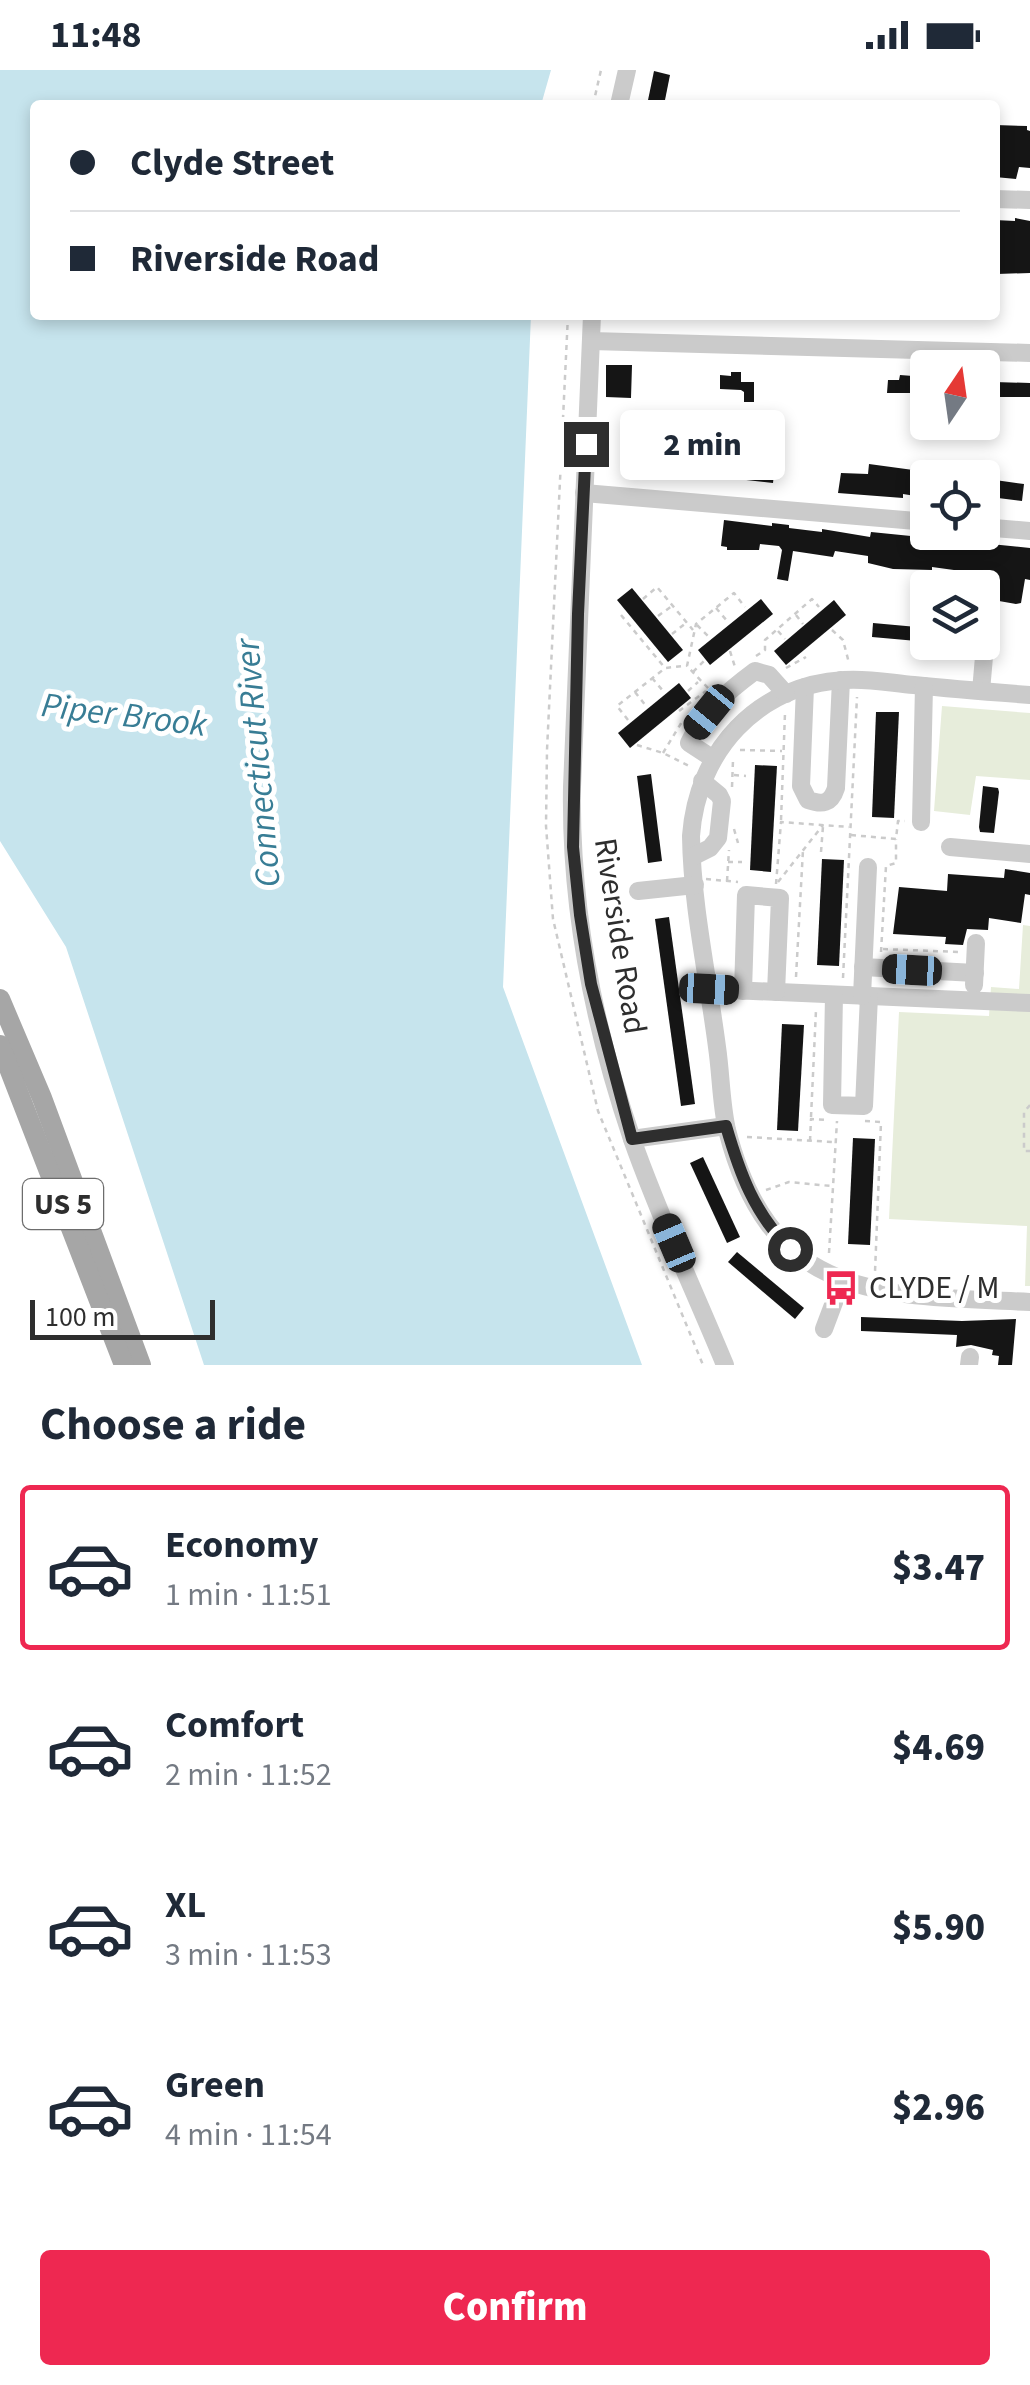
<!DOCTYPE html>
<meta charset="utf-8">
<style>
:root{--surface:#fff;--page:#f6f6f7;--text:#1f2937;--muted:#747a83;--line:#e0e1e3;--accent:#ee2851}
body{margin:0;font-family:"Source Sans 3",sans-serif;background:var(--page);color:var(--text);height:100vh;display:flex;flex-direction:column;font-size:38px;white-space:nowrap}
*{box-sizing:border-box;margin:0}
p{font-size:32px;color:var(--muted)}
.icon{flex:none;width:55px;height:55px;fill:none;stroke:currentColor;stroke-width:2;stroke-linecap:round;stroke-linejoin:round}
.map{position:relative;height:1295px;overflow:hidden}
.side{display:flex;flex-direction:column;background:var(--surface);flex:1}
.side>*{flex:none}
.hud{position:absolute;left:30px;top:30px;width:970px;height:220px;border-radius:10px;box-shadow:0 5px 15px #0003;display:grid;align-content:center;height:220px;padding:0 40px;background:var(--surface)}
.needle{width:65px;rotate:13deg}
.buttons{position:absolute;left:910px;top:280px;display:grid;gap:20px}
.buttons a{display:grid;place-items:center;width:90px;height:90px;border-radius:10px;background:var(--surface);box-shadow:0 5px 15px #0003;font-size:50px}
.scale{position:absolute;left:30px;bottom:25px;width:185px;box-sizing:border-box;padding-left:10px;border:5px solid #2e2e2e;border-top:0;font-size:28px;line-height:35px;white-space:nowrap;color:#2e2e2e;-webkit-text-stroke:8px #fff;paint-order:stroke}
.end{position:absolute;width:45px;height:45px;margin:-22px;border:12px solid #2e2e2e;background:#fff;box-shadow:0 0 0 5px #fff}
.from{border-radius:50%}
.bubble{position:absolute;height:70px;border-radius:10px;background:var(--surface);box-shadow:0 5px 15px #0003;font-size:32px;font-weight:800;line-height:70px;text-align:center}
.car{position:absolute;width:30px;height:60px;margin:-30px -15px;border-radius:12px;box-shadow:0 0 8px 2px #0007;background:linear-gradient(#222 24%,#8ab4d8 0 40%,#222 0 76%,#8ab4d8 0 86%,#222 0)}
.hud b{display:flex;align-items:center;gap:35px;height:95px;font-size:38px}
.hud b+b{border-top:2px solid var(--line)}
.hud i{width:25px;height:25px;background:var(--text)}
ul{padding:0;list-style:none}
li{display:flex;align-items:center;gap:30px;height:165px;margin:0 20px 15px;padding:0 20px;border:5px solid transparent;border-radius:10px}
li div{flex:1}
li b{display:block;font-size:38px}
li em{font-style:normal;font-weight:800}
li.current{border-color:var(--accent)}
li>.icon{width:90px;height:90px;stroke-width:1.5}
h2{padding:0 40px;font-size:45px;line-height:120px}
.cta{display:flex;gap:20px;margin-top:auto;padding:20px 40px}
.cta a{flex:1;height:115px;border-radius:10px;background:var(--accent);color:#fff;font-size:40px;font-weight:800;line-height:115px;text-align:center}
.status{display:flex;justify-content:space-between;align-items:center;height:70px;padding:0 50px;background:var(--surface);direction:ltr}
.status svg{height:28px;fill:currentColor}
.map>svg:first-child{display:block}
.green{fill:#e7eddb}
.water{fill:#c6e4ed}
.building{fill:#151515}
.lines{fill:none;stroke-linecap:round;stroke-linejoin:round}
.path{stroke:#cbcbcb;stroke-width:2.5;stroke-dasharray:5 5;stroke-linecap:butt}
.minor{stroke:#cbcbcb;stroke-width:18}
.major{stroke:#a6a6a6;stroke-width:20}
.route{stroke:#2e2e2e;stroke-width:12}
.labels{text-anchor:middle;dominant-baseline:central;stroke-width:10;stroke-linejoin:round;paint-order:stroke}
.shield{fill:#fff;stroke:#6d6d6d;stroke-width:2.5}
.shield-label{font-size:30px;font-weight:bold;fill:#2e2e2e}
.street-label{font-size:32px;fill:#2e2e2e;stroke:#fff}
.poi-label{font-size:32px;fill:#2e2e2e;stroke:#fff;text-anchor:start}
.water-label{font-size:35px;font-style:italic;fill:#387d95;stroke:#fff}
</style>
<div class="status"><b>11:48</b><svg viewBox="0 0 49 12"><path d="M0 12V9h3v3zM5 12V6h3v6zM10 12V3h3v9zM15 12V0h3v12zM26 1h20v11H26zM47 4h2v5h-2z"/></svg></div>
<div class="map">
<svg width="1030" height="1295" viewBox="0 0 1030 1295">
<rect width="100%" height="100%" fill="#fff"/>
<!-- green -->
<g class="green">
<path d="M942 636 1030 643V710L976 706 970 745 934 741Z"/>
<path d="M1023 855 1030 856V1216H1025L1027 1156 889 1149 899 942 989 946 991 917 1019 919Z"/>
</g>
<!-- water -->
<path class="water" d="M0 0H551L541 35H35V245H531L503 917 642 1295H204L66 877 0 771Z"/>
<!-- building -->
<g class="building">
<path d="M654 1 670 5 664 35H647Z"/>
<path d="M995 55 1027 56V60L1030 61V98L1019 97 1016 109 995 107Z"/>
<path d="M1015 148 1030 151V203L997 204 995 150 1015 151Z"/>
<path d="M606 295H632L631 328 606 327Z"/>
<path d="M731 302H741V312H754V332H744V322L741 320 720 319V305L731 306Z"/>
<path d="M900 305 926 307 925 323H887L888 310H899Z"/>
<path d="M983 308H994V312L1030 313V327H982Z"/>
<path d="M704 390 745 395V392L775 394 773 413 702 405Z"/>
<path d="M869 394 928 402V428L903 424V428L838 423 841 403 868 404Z"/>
<path d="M985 405 995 406V410L1024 414 1022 431 982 426Z"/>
<path d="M724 450 772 456V453L789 455V458L822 462V459L870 467 871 462 1030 478V510L1025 509 1021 533 1016 534 982 528 983 504 932 497V500L893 499 868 493V486L835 481 833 487 793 481 788 511 777 509 782 480 779 476 760 474 759 480H727V477L721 476Z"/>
<path d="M632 518 683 580 668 592 617 530Z"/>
<path d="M761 529 773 544 710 595 698 580Z"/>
<path d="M834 530 846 545 786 595 774 581Z"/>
<path d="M873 553 928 558V572L872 567Z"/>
<path d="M679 613 691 628 630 678 618 663Z"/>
<path d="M876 642H899L894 748 872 747Z"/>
<path d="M755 695 777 696 771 802 750 800Z"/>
<path d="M651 704 662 791 648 793 637 706Z"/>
<path d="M983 716 998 718 999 722 994 763 980 762 979 757Z"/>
<path d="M822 789 844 790 839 896 817 895Z"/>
<path d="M1005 799 1030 803V825L1025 824 1021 853 989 848 988 860 967 859 963 875 945 874 946 867 893 864 899 817 947 821 948 804 1004 808Z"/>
<path d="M669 847 695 1034 681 1036 655 849Z"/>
<path d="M782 954 804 955 798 1061 777 1060Z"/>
<path d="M853 1068 875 1069 870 1175 848 1174Z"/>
<path d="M703 1087 740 1167 727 1173 690 1093Z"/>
<path d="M737 1182 804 1238 795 1249 728 1192Z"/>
<path d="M861 1247 962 1251 1016 1249 1012 1295H998L999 1286 992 1285 993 1280 971 1275 956 1277 957 1265 861 1261Z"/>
</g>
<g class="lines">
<!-- path -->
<g class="path">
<path d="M593 35 601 0"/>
<path d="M568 245 547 680 546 756 553 849 598 1041 703 1295"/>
<path d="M643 529 657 517 693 560"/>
<path d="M716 538 728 552"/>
<path d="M621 545 665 598 684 596"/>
<path d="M796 545 803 554"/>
<path d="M658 546 672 536"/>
<path d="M697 555 710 568"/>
<path d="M832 560 843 570 849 593"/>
<path d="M778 561 785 569"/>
<path d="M672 564 686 553"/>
<path d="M730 581 735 597"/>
<path d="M756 586 765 580V570L812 529 819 537"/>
<path d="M786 598 806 587"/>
<path d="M693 602 705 590"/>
<path d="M652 608 664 622"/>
<path d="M708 618 687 596 696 554 734 523 745 537"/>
<path d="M688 621 698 612"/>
<path d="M635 622 646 636"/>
<path d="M679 641 706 621"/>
<path d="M628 650 617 636 664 599"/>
<path d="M637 675 663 683 691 697"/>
<path d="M740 680 782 681"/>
<path d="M663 683 683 650"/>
<path d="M734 705 746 706"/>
<path d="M732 717 733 690"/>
<path d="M781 750 785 643"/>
<path d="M734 759 738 773"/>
<path d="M851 765 896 769 898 751H905"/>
<path d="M821 782 823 756"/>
<path d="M728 792H742"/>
<path d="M706 809 738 812"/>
<path d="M727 811 729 780"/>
<path d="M778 812 823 755"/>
<path d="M776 814 781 752 849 757"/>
<path d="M883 879 960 882"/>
<path d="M881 882 886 796 896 793V769"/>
<path d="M796 907 803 780"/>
<path d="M843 908 857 627"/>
<path d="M1030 1035 1024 1042V1081H1030"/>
<path d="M811 1047 816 940"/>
<path d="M865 1051 881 1052 875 1202"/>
<path d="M747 1067 833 1072"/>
<path d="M810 1071 811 1049 827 1050"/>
<path d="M766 1120 789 1112 831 1116"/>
<path d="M829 1183 837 1051"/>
</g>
<!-- minor -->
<g class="minor">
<path d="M619 35 627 0"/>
<path d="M995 129 1030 130"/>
<path d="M592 245 572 717C570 836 594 957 632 1069 659 1146 694 1220 725 1295"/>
<path d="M591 271 1030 283"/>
<path d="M584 423 928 452"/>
<path d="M982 457 1030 461"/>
<path d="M805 617 801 716 808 730C822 735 831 734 836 718L841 610"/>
<path d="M981 621 986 564"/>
<path d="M1030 625C991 622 953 619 914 615 891 613 867 608 844 610 757 615 697 681 691 766 692 836 708 907 717 977 721 1004 721 1034 727 1060 771 1232 880 1225 1030 1232"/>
<path d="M712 688 689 673C703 642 728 621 755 601L769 605 786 624"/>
<path d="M921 752 924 616"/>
<path d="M950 777 1030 784"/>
<path d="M692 787 710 778 718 768 722 731 719 725 702 711"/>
<path d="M638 821 695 815"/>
<path d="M863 897 975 903"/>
<path d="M974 915 976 873"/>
<path d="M709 919 1030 933"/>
<path d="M743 921 746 825 780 828 776 922"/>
<path d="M834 925 832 1035 864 1036 869 926"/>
<path d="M862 926 868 797"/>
<path d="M632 1069 726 1056"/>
<path d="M824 1259 842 1211"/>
<path d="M969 1295 970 1287"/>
</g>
<!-- major -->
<g class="major">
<path d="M0 929 42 1028 141 1295"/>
<path d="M0 975 124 1295"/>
</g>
</g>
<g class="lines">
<!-- route -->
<path class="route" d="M586 374 578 544 573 777 580 845 591 914 632 1069 726 1056C740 1104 754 1143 790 1179"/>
</g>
<!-- icons -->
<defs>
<symbol id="bus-bare" viewBox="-9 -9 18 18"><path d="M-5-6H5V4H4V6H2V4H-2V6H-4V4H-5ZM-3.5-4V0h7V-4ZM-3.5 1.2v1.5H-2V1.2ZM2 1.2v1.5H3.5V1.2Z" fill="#ee2851" stroke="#fff" stroke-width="2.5" paint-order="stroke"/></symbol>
</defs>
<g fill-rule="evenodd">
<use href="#bus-bare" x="816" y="1193" width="50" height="50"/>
</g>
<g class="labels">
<!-- shield labels -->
<rect class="shield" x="23" y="1109" width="80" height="50" rx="8"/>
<g class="shield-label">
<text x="63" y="1134">US 5</text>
</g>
<!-- street labels -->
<g class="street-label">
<text transform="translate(620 866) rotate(81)">Riverside Road</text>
</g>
<!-- poi labels -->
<g class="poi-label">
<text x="869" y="1218">CLYDE / M</text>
</g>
<!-- water labels -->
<g class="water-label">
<text transform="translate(124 645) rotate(7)">Piper Brook</text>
<text transform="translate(258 693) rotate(-95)">Connecticut River</text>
</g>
</g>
</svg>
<div class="buttons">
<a><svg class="needle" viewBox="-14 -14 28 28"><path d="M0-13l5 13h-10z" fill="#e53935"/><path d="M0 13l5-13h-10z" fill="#747a83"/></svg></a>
<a><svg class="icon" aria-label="locate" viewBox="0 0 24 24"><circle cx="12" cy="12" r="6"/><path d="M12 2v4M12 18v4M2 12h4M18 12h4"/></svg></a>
<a><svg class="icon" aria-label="layers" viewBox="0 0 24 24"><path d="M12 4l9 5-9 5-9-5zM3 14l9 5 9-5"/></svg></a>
</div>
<div class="scale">100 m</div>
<i class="end from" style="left:790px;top:1179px"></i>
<i class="end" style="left:586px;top:374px"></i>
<div class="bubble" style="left:620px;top:340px;width:165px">2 min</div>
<i class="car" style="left:709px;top:642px;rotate:219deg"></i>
<i class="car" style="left:912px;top:900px;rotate:273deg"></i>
<i class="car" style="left:709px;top:919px;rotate:93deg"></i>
<i class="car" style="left:674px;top:1173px;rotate:337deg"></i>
<div class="hud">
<b><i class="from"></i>Clyde Street</b>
<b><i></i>Riverside Road</b>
</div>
</div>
<section class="side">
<h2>Choose a ride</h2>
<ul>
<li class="current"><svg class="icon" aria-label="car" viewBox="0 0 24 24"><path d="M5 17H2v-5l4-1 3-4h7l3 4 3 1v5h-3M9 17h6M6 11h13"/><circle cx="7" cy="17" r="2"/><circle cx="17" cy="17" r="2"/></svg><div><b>Economy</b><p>1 min · 11:51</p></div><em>$3.47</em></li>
<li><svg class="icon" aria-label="car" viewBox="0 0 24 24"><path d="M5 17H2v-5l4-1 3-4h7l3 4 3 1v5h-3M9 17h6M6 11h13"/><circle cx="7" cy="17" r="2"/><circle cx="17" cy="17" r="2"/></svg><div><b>Comfort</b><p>2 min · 11:52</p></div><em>$4.69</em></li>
<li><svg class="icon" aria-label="car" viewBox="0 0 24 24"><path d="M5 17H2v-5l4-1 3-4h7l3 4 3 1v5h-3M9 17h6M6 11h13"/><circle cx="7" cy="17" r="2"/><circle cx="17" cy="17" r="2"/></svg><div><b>XL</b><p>3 min · 11:53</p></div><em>$5.90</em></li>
<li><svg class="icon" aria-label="car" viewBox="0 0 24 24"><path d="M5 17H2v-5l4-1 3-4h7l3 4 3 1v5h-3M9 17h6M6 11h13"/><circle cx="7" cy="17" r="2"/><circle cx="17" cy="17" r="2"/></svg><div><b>Green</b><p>4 min · 11:54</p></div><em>$2.96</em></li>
</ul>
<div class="cta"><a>Confirm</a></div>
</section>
